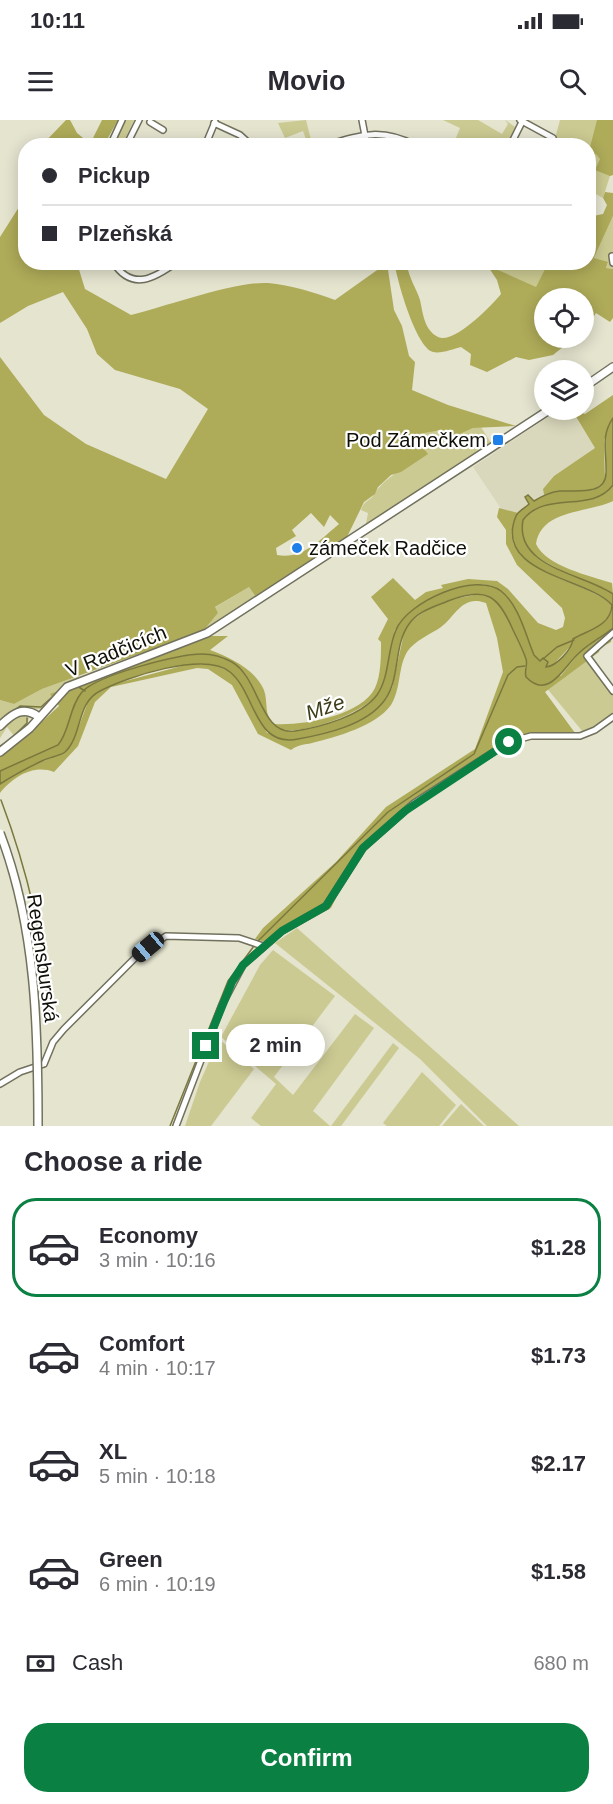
<!DOCTYPE html>
<meta charset="utf-8">
<style>
:root{--surface:#fff;--page:#f2f2f3;--text:#2b2b33;--muted:#7c7c81;--line:#e1e1e2;--accent:#0b8043}
body{margin:0;font-family:Arial,sans-serif;background:var(--page);color:var(--text);height:100vh;display:flex;flex-direction:column;font-size:22px;white-space:nowrap}
*{box-sizing:border-box;margin:0}
p{font-size:20px;color:var(--muted)}
.icon{flex:none;width:33px;height:33px;fill:none;stroke:currentColor;stroke-width:2;stroke-linecap:round;stroke-linejoin:round}
.map{position:relative;height:1006px;overflow:hidden}
.drawer{display:flex;flex-direction:column;background:var(--surface);flex:1}
.drawer>*{flex:none}
.top-card{position:absolute;left:18px;top:18px;width:578px;height:132px;border-radius:24px;box-shadow:0 3px 15px #0003;display:grid;align-content:center;height:132px;padding:0 24px;background:var(--surface)}
.tools{position:absolute;left:534px;top:168px;display:grid;gap:12px}
.tools a{display:grid;place-items:center;width:60px;height:60px;border-radius:50%;background:var(--surface);box-shadow:0 3px 15px #0003;font-size:30px}
.end{position:absolute;width:27px;height:27px;margin:-14px;border:8px solid #0b8043;background:#fff;box-shadow:0 0 0 3px #fff}
.from{border-radius:50%}
.bubble{position:absolute;height:42px;border-radius:21px;background:var(--surface);box-shadow:0 3px 15px #0003;font-size:20px;font-weight:600;line-height:42px;text-align:center}
.car{position:absolute;width:18px;height:36px;margin:-18px -9px;border-radius:8px;box-shadow:0 0 4px 2px #0007;background:linear-gradient(#222 24%,#8ab4d8 0 40%,#222 0 76%,#8ab4d8 0 86%,#222 0)}
.top-card b{display:flex;align-items:center;gap:21px;height:57px;font-size:22px}
.top-card b+b{border-top:2px solid var(--line)}
.top-card i{width:15px;height:15px;background:var(--text)}
ul{padding:0;list-style:none}
li{display:flex;align-items:center;gap:18px;height:99px;margin:0 12px 9px;padding:0 12px;border:3px solid transparent;border-radius:24px}
li div{flex:1}
li b{display:block;font-size:22px}
li em{font-style:normal;font-weight:600}
li.active{border-color:var(--accent)}
li>.icon{width:54px;height:54px;stroke-width:1.5}
h2{padding:0 24px;font-size:27px;line-height:72px}
.pay{display:flex;align-items:center;gap:15px;height:66px;padding:0 24px;font-size:22px}
.pay p{margin-inline-start:auto}
.action{display:flex;gap:12px;margin-top:auto;padding:12px 24px}
.action a{flex:1;height:69px;border-radius:24px;background:var(--accent);color:#fff;font-size:24px;font-weight:600;line-height:69px;text-align:center}
.status{display:flex;justify-content:space-between;align-items:center;height:42px;padding:0 30px;background:var(--surface);direction:ltr}
.status svg{height:16px;fill:currentColor}
header{display:flex;justify-content:space-between;align-items:center;height:78px;padding:0 24px;background:var(--surface);font-size:27px;font-weight:600}
.map>svg:first-child{display:block}
.built{fill:#d9d8bc}
.green{fill:#cbca92}
.forest{fill:#aeab59;fill-rule:evenodd}
.water{fill:#a8a553;stroke:#7a783d;stroke-width:1.5}
.lines{fill:none;stroke-linecap:round;stroke-linejoin:round}
.stream{stroke:#7a783d;stroke-width:1.5}
.street-casing{stroke:#71715e;stroke-width:8}
.secondary-casing{stroke:#71715e;stroke-width:10}
.street{stroke:#fff;stroke-width:5}
.secondary{stroke:#fff;stroke-width:7}
.secondary-bridge-casing{stroke:#71715e;stroke-width:10;stroke-linecap:butt}
.secondary-bridge{stroke:#fff;stroke-width:7}
.route{stroke:#0b8043;stroke-width:8}
.poi-dot{fill:#1e7fe8;stroke:#fff;stroke-width:2}
.labels{text-anchor:middle;dominant-baseline:central;stroke-width:4.5;stroke-linejoin:round;paint-order:stroke}
.poi-label{font-size:20px;fill:#101009;stroke:#fff;text-anchor:end}
.street-label{font-size:20px;fill:#101009;stroke:#fff}
.water-label{font-size:21px;font-style:italic;fill:#3e3d19;stroke:#fff}
</style>
<div class="status"><b>10:11</b><svg viewBox="0 0 49 12"><path d="M0 12V9h3v3zM5 12V6h3v6zM10 12V3h3v9zM15 12V0h3v12zM26 1h20v11H26zM47 4h2v5h-2z"/></svg></div>
<header><svg class="icon" aria-label="menu" viewBox="0 0 24 24"><path d="M4 6h16M4 12h16M4 18h16"/></svg>Movio<svg class="icon" aria-label="search" viewBox="0 0 24 24"><circle cx="10" cy="10" r="6"/><path d="M15 15l6 6"/></svg></header>
<div class="map">
<svg width="613" height="1006" viewBox="0 0 613 1006">
<rect width="100%" height="100%" fill="#e4e4cf"/>
<!-- built -->
<path class="built" d="M559 290H572L595 328 554 356 543 369 544 375 532 381 516 396 502 390 473 347Z"/>
<!-- green -->
<g class="green">
<path d="M125 0H134L122 25H114Z"/>
<path d="M306 0 312 24H303L307 22 303 11 285 18 278 3Z"/>
<path d="M443 0H478L502 14 508 4 505 0 515 7 506 25H453L460 8Z"/>
<path d="M560 0H613V46L603 78 594 73 591 83 588 81V26H553Z"/>
<path d="M613 96V149L606 148 608 143 594 138Z"/>
<path d="M489 143H548L536 168 487 145Z"/>
<path d="M481 307 491 323 366 404 368 393 361 390C364 380 371 381 375 373 387 355 409 346 427 334L412 315 437 310 438 314H442L447 320 473 308Z"/>
<path d="M249 467 256 477 204 510 218 493 214 488Z"/>
<path d="M580 532 613 575V593L589 611 583 612 545 566Z"/>
<path d="M81 555 60 569 42 589H16L0 603V580L14 584 42 569Z"/>
<path d="M24 594 29 598 26 608 15 617 7 607 0 618V611L16 596Z"/>
<path d="M297 808 519 1006H487L420 939 275 823Z"/>
<path d="M273 830 335 876 274 957 293 975 355 894 374 908 313 991 330 1006H261L251 998 276 964 221 917 260 845Z"/>
<path d="M219 919 254 949 211 1006H185L200 962Z"/>
<path d="M393 923 399 928 341 1006H331Z"/>
<path d="M422 952 456 985 439 1006H387L383 1003Z"/>
<path d="M461 984 484 1006H442Z"/>
</g>
<!-- forest -->
<g class="forest">
<path d="M66 0H70L77 13 88 22 93 18 102 0H118L104 25H42Z"/>
<path d="M597 0H613V55L610 56 595 50 600 39 596 34 588 35Z"/>
<path d="M25 67 26 142 77 143 85 169 131 195C164 187 236 161 268 163 291 165 313 172 335 180L387 143 394 190 402 206 409 236 415 242 412 270 448 285 516 306 473 308 447 320 443 318 441 310 413 315 428 334 401 352 391 355 378 367 375 374 364 382 346 419 256 477 249 467 215 487 218 493 204 510 186 517 42 569 14 584 0 580V237L44 295 86 324 166 359 208 289 180 269 115 250 97 234 87 209 63 172 28 186 0 203V117L19 87ZM311 393 324 407 330 395 339 404C322 418 303 440 277 435L276 428 296 416 292 410Z"/>
<path d="M605 72 613 73V96L594 138 608 142 606 148 613 149V198L610 202 596 193 589 204 584 200V178H544V218H574L553 235 529 240 516 237 487 252 470 245 471 234 461 227C453 229 441 234 433 232 416 227 398 163 395 146L398 143 407 145C409 158 416 168 420 180 423 193 424 210 438 217 454 225 493 184 501 174L497 160 487 145 536 167 548 143 588 142V97L603 94 607 85 603 78Z"/>
<path d="M613 275V298L604 320 605 361C591 376 563 370 544 375L543 369 554 356 595 328 572 290 585 294Z"/>
<path d="M613 365V381C589 393 541 389 536 424 546 446 590 456 612 463L613 474C591 458 509 442 522 401 532 372 594 390 613 365Z"/>
<path d="M499 388 518 393C485 450 591 461 612 485 611 499 594 513 581 515L552 546 546 547C543 543 539 541 536 537 524 522 522 499 511 482 482 437 423 490 395 510 391 530 389 559 377 575 363 593 291 622 272 605 259 592 256 562 238 546 211 522 167 540 138 548 124 552 106 555 95 563 76 579 72 608 58 625L0 651V635L23 619 59 586 50 574 207 516H228L210 530C229 537 254 549 263 568 269 580 263 596 274 604 302 606 361 596 375 568 381 555 381 537 381 522L378 519 388 499 371 477 393 458 415 480 426 472 443 468 441 465 468 459 497 461 508 469 538 503 556 510 563 507 565 498 562 488 517 445 506 424V410L497 397Z"/>
<path d="M480 474 495 478 503 487 527 541 525 548 561 556 579 533 613 508 611 522 600 528 599 532 545 572 578 617 539 618 514 622 419 682 368 726 352 746 331 788 307 801 292 804 265 822 255 819 263 808 336 742 386 687 475 629 503 552 497 518 486 483C462 474 455 497 441 507 431 514 414 521 407 532 398 547 401 569 391 585 376 606 336 617 312 623 304 625 299 624 291 630L258 614 232 565 208 549 197 548 111 567 95 582 78 626 54 652C33 644 13 657 0 673V664L24 649 63 633 73 622 89 579 99 571 118 563 189 544 215 545 232 553 241 563 267 613 338 608 392 568 404 513 410 502 426 490 453 479Z"/>
</g>
<!-- water -->
<path class="water" d="M613 298V365C592 394 545 370 523 400 514 448 585 454 613 474V508C602 517 590 523 579 533 564 546 549 581 526 557 524 550 528 545 526 539 523 530 518 520 513 510 498 475 486 466 448 481 434 487 418 491 409 504 393 526 401 559 384 581 366 605 326 614 298 619 254 628 256 573 230 552 205 531 126 557 100 571 76 583 83 615 65 632 60 636 50 637 44 640 29 647 14 655 0 664V651L58 625C70 611 69 587 82 572 97 555 179 534 202 534 212 534 223 537 232 542 260 558 260 616 295 611 321 607 361 596 377 575 390 556 387 530 396 510 407 482 476 451 501 471 519 485 526 516 534 535L540 541 543 538 548 542 546 547C557 546 572 529 573 519 588 510 611 506 612 485 589 458 492 454 516 396 518 391 525 388 529 384L525 377 528 375 534 381C542 376 550 372 560 371 575 370 606 376 606 353 607 332 600 317 613 298Z"/>
<g class="lines">
<!-- stream -->
<g class="stream">
<path d="M543 539 557 527 574 520"/>
<path d="M77 566 85 571"/>
<path d="M0 601 20 586 41 587 69 562"/>
<path d="M15 615 27 603V598"/>
<path d="M0 626 10 620"/>
<path d="M1 680C27 749 44 819 49 892"/>
<path d="M257 822 388 692 474 634 508 555 517 547 525 546"/>
<path d="M170 1006 228 861 254 826"/>
</g>
<defs>
<g id="street">
<path d="M362 0 367 26"/>
<path d="M520 0 553 18 551 26"/>
<path d="M150 2 163 10"/>
<path d="M214 3 240 15 252 26"/>
<path d="M110 26 122 0"/>
<path d="M126 26 139 0"/>
<path d="M205 26 215 2"/>
<path d="M324 26C360 15 381 7 417 26"/>
<path d="M510 26 523 0"/>
<path d="M612 136 613 143"/>
<path d="M113 142C132 172 155 158 177 142"/>
<path d="M613 513 587 536 613 571"/>
<path d="M0 964 20 952 44 944 53 922 64 909 136 837 166 816 239 818 263 826"/>
<path d="M176 1006 222 885 243 845 282 811 326 786 363 728 414 683 509 622 531 616H580L595 610 613 597"/>
</g>
<g id="secondary">
<path d="M584 267 613 247"/>
<path d="M0 606C12 594 23 585 39 597"/>
<path d="M0 632 30 608 67 567 207 513 549 290"/>
</g>
</defs>
<!-- street casing -->
<use href="#street" class="street-casing"/>
<!-- secondary casing -->
<use href="#secondary" class="secondary-casing"/>
<!-- street -->
<use href="#street" class="street"/>
<!-- secondary -->
<use href="#secondary" class="secondary"/>
<defs>
<path id="secondary-bridge" d="M0 713C36 807 38 907 38 1006"/>
</defs>
<!-- secondary-bridge casing -->
<use href="#secondary-bridge" class="secondary-bridge-casing"/>
<!-- secondary-bridge -->
<use href="#secondary-bridge" class="secondary-bridge"/>
</g>
<g class="lines">
<!-- route -->
<path class="route" d="M206 926 232 862 243 845 282 811 326 786 363 728 405 691 509 622"/>
</g>
<!-- markers -->
<g class="poi-dot">
<rect x="492" y="314" width="12" height="12" rx="3"/>
<circle cx="297" cy="428" r="6"/>
</g>
<g class="labels">
<!-- poi labels -->
<g class="poi-label">
<text x="486" y="320">Pod Zámečkem</text>
<text x="309" y="428" text-anchor="start">zámeček Radčice</text>
</g>
<!-- street labels -->
<g class="street-label">
<text transform="translate(116 531) rotate(-22)">V Radčicích</text>
<text transform="translate(43 838) rotate(82)">Regensburská</text>
</g>
<!-- water labels -->
<g class="water-label">
<text transform="translate(325 587) rotate(-19)">Mže</text>
</g>
</g>
</svg>
<div class="tools">
<a><svg class="icon" aria-label="locate" viewBox="0 0 24 24"><circle cx="12" cy="12" r="6"/><path d="M12 2v4M12 18v4M2 12h4M18 12h4"/></svg></a>
<a><svg class="icon" aria-label="layers" viewBox="0 0 24 24"><path d="M12 4l9 5-9 5-9-5zM3 14l9 5 9-5"/></svg></a>
</div>
<i class="end from" style="left:509px;top:622px"></i>
<i class="end" style="left:206px;top:926px"></i>
<div class="bubble" style="left:226px;top:904px;width:99px">2 min</div>
<i class="car" style="left:148px;top:827px;rotate:230deg"></i>
<div class="top-card">
<b><i class="from"></i>Pickup</b>
<b><i></i>Plzeňská</b>
</div>
</div>
<section class="drawer">
<h2>Choose a ride</h2>
<ul>
<li class="active"><svg class="icon" aria-label="car" viewBox="0 0 24 24"><path d="M5 17H2v-5l4-1 3-4h7l3 4 3 1v5h-3M9 17h6M6 11h13"/><circle cx="7" cy="17" r="2"/><circle cx="17" cy="17" r="2"/></svg><div><b>Economy</b><p>3 min · 10:16</p></div><em>$1.28</em></li>
<li><svg class="icon" aria-label="car" viewBox="0 0 24 24"><path d="M5 17H2v-5l4-1 3-4h7l3 4 3 1v5h-3M9 17h6M6 11h13"/><circle cx="7" cy="17" r="2"/><circle cx="17" cy="17" r="2"/></svg><div><b>Comfort</b><p>4 min · 10:17</p></div><em>$1.73</em></li>
<li><svg class="icon" aria-label="car" viewBox="0 0 24 24"><path d="M5 17H2v-5l4-1 3-4h7l3 4 3 1v5h-3M9 17h6M6 11h13"/><circle cx="7" cy="17" r="2"/><circle cx="17" cy="17" r="2"/></svg><div><b>XL</b><p>5 min · 10:18</p></div><em>$2.17</em></li>
<li><svg class="icon" aria-label="car" viewBox="0 0 24 24"><path d="M5 17H2v-5l4-1 3-4h7l3 4 3 1v5h-3M9 17h6M6 11h13"/><circle cx="7" cy="17" r="2"/><circle cx="17" cy="17" r="2"/></svg><div><b>Green</b><p>6 min · 10:19</p></div><em>$1.58</em></li>
</ul>
<div class="pay"><svg class="icon" aria-label="cash" viewBox="0 0 24 24"><path d="M3 7h18v10H3z"/><circle cx="12" cy="12" r="2"/></svg>Cash<p>680 m</p></div>
<div class="action"><a>Confirm</a></div>
</section>
